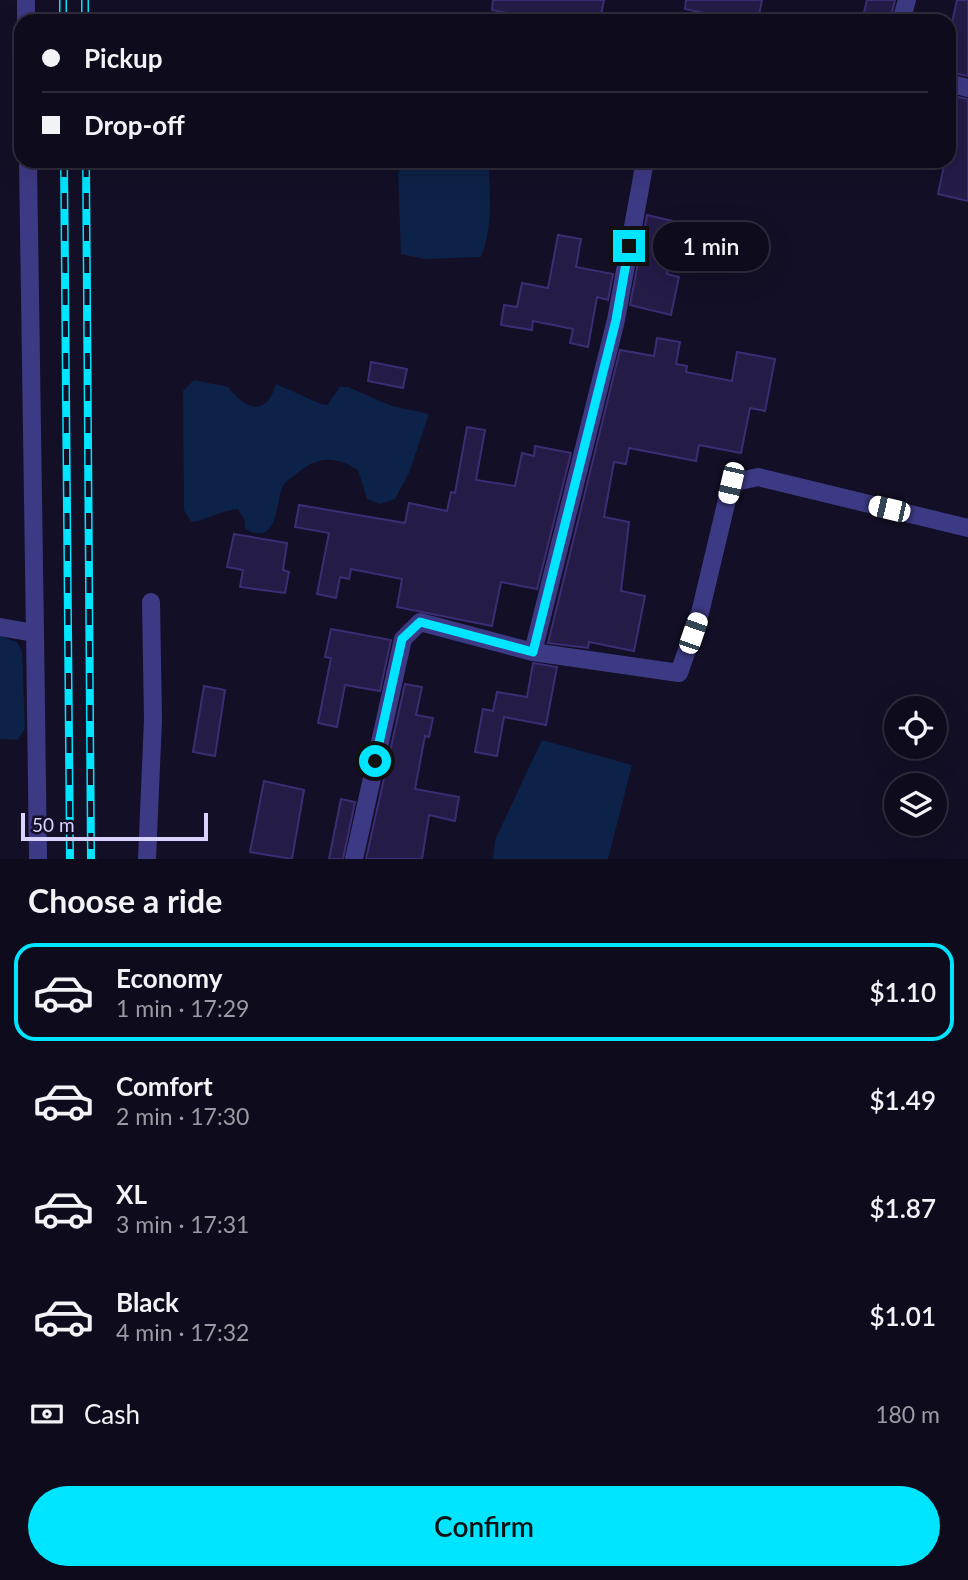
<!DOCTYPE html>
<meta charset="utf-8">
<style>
:root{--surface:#0e0b1c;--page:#171425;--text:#f1f3f6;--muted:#9b9ba3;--line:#2e2b3b;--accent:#00e5ff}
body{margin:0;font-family:Lato,sans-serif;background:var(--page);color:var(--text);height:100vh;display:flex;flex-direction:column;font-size:26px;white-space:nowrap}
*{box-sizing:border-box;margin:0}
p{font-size:23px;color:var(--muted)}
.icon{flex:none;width:38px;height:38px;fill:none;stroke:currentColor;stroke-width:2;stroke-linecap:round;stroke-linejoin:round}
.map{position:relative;height:859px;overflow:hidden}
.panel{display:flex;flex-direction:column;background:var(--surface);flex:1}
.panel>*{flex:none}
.top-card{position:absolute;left:14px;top:14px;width:942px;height:154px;border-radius:21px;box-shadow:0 7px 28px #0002,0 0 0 2px var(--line);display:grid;align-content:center;height:154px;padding:0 28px;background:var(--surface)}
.tools{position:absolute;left:884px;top:696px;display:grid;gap:14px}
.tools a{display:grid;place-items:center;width:63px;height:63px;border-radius:50%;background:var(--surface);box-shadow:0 7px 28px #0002,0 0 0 2px var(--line);font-size:35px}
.scale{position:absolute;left:21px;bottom:18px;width:187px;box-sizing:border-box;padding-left:7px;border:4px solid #d9d4ff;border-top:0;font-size:19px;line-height:24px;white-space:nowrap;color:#d9d4ff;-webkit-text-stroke:5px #130f26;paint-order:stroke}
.end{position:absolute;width:32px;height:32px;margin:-16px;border:9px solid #00e5ff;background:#111;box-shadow:0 0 0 4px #111}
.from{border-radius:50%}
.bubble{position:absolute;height:49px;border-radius:24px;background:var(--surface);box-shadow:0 7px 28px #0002,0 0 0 2px var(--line);font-size:23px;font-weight:600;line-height:49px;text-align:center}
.car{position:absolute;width:21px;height:42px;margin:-21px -10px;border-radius:9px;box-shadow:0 0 5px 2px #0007;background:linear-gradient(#fff 24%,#345 0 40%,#fff 0 76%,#345 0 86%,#fff 0)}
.top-card b{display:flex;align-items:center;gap:24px;height:66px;font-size:26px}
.top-card b+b{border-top:2px solid var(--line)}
.top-card i{width:18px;height:18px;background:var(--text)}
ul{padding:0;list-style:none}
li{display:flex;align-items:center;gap:21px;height:98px;margin:0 14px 10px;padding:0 14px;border:4px solid transparent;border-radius:21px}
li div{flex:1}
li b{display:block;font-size:26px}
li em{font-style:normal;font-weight:600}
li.selected{border-color:var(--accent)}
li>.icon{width:63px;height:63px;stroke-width:1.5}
h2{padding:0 28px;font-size:32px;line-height:84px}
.pay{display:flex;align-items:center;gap:18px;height:77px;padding:0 28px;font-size:26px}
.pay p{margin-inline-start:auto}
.action{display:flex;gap:14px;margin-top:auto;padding:14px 28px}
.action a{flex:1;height:80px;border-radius:42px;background:var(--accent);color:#111;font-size:28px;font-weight:600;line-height:80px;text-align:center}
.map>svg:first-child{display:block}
.water{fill:#0c2248}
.building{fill:#241b47;stroke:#3b2d73;stroke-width:2}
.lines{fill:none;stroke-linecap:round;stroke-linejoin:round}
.minor{stroke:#3d3a85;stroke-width:18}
.rail-casing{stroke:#00e5ff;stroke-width:8}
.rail{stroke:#130f26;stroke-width:5;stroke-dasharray:16;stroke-linecap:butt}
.route{stroke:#00e5ff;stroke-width:9}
</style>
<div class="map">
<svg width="968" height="859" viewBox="0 0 968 859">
<rect width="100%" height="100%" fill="#130f26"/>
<!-- water -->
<g class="water">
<path d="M411 161H484L489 165C490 198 493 226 481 257L424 259 401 254 398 173Z"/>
<path d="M194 380 228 387C245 410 267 417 276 384L321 404 327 405 340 387H348L392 406 429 414 409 473 395 499 380 504 367 499 358 470C334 455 317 456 295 475 291 478 285 482 283 486 275 502 279 548 245 529V521L238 509C220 510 201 523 191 522L184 510 183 391Z"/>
<path d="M0 636 17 642 22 651 25 728 18 740 0 739Z"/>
<path d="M542 740 632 765 608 859H493L495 840Z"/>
</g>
<!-- building -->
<g class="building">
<path d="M493 0H604L600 21 557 13 556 21H550L492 10Z"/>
<path d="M686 0H762L758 21H742L685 9Z"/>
<path d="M867 0H895L890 21H862Z"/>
<path d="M957 0H968V76L948 72V41Z"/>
<path d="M948 95 968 99V201L938 194 945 161H948Z"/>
<path d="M647 215 677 222 667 274 679 277 671 315 630 305Z"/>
<path d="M558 235 581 239 576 267 613 274 608 300 597 297 588 347 570 343 573 329 533 321 532 330 501 325 504 305 517 307 522 283 548 288Z"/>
<path d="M657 338 680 342 676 364 687 366 686 372 732 381 737 352 775 359 765 411 750 408 741 453 699 445 696 461 629 448 626 464 614 462 604 517 629 522 621 591 645 596 634 651 589 642 588 648 548 643 620 350 654 356Z"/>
<path d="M371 362 407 369 403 388 368 381Z"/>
<path d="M467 427 485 430 476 480 515 486 522 453 534 456 535 446 571 453 537 589 501 582 492 626 397 607 402 579 351 569 349 579 340 577 336 598 317 594 329 533 295 527 299 505 405 523 409 503 447 511 451 492 455 493Z"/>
<path d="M234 534 287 543 283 570 289 572 285 593 240 587 243 570 227 567Z"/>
<path d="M331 629 391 640 380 691 345 685 337 727 318 723 331 658 325 657Z"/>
<path d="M533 663 557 667 546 725 504 717 497 756 475 752 483 709 493 711 497 692 527 697Z"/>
<path d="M405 684 422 687 416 715 433 718 429 737 425 736 415 789 459 797 455 821 429 815 422 859H366Z"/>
<path d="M204 686 225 690 215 756 193 752Z"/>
<path d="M264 781 304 790 292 859 250 852Z"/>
<path d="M341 799 355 802 343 859H329Z"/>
</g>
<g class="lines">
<!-- minor -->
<g class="minor">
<path d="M26 0V21"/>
<path d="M681 21H689"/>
<path d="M901 21 907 0"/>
<path d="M948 83 968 88"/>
<path d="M0 627 35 633 28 161"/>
<path d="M35 633 38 859"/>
<path d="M533 652 616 320 645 161"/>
<path d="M147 859 153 720 151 602"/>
<path d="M354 859 403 639 420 622 533 652 679 673 700 613 731 483 758 477 968 528"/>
</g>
<defs>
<g id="rail">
<path d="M63 0V21"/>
<path d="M85 0V21"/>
<path d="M64 161 70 859"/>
<path d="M86 161 91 859"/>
</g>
</defs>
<!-- rail casing -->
<use href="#rail" class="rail-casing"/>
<!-- rail -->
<use href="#rail" class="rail"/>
</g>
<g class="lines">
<!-- route -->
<path class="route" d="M375 761 402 639 420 622 533 652 616 320 629 246"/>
</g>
</svg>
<div class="tools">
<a><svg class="icon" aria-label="locate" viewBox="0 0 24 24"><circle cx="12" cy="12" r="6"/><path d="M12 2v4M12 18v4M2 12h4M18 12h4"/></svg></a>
<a><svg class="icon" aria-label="layers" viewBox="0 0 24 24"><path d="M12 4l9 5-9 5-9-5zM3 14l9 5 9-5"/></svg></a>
</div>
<div class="scale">50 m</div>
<i class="end from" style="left:375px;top:761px"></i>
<i class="end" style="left:629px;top:246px"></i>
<div class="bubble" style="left:653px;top:222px;width:116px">1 min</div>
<i class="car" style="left:731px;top:483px;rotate:193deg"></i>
<i class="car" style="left:889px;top:509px;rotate:283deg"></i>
<i class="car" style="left:693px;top:633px;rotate:19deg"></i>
<div class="top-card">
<b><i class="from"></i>Pickup</b>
<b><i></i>Drop-off</b>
</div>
</div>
<section class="panel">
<h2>Choose a ride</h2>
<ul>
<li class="selected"><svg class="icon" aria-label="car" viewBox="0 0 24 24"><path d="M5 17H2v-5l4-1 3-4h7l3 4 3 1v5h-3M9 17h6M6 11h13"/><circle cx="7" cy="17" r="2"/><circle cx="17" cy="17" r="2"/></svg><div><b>Economy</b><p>1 min · 17:29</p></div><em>$1.10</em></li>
<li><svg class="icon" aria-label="car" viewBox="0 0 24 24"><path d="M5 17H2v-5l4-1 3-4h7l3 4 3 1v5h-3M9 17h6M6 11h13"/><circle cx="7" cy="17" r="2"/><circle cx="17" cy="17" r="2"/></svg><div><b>Comfort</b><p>2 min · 17:30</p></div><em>$1.49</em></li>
<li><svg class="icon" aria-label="car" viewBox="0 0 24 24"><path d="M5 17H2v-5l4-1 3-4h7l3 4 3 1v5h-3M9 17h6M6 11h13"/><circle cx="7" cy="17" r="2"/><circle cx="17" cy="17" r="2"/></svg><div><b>XL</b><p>3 min · 17:31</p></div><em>$1.87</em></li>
<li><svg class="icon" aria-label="car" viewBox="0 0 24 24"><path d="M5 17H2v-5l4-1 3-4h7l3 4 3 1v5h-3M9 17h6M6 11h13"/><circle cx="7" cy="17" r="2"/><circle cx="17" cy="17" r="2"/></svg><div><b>Black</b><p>4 min · 17:32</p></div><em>$1.01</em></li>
</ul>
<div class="pay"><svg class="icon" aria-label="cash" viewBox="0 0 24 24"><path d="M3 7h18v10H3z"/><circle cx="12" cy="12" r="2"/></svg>Cash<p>180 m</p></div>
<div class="action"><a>Confirm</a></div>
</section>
